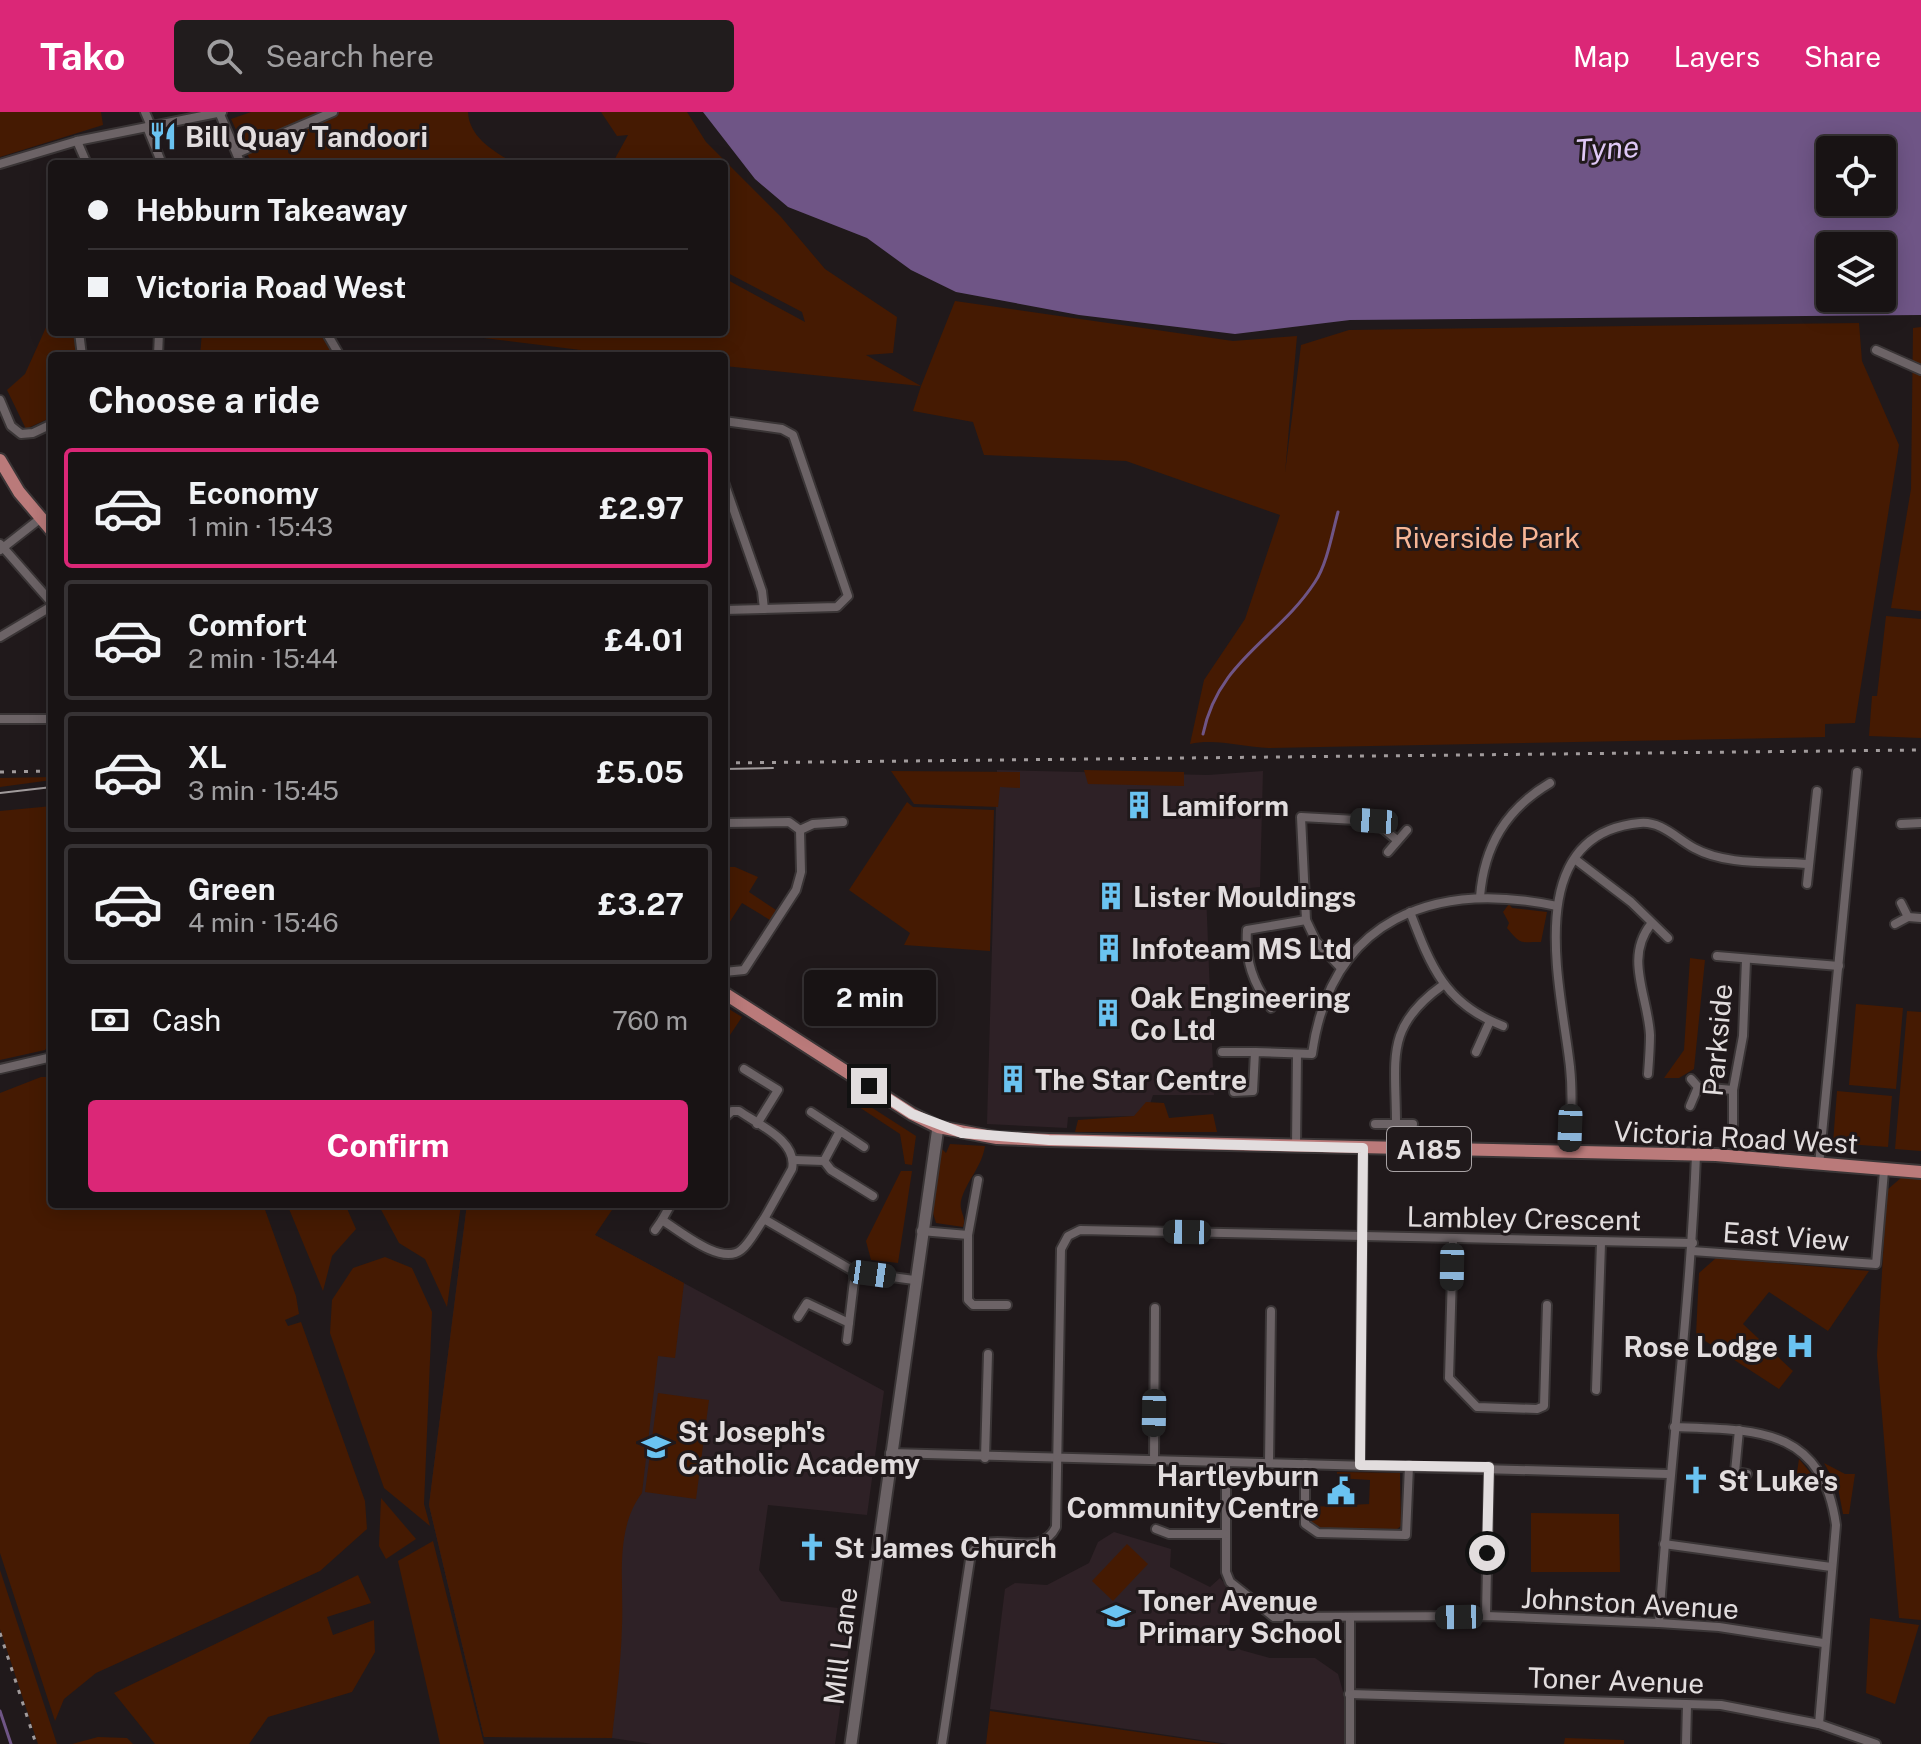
<!DOCTYPE html>
<meta charset="utf-8">
<style>
:root{--surface:#181314;--page:#211c1d;--text:#f1f3f6;--muted:#9f9ea0;--line:#363234;--accent:#db2777}
body{margin:0;font-family:"Public Sans",sans-serif;background:var(--page);color:var(--text);height:100vh;display:flex;flex-direction:column;font-size:30px;white-space:nowrap}
*{box-sizing:border-box;margin:0}
p{font-size:26px;color:var(--muted)}
.icon{flex:none;width:44px;height:44px;fill:none;stroke:currentColor;stroke-width:2;stroke-linecap:round;stroke-linejoin:round}
.map{position:relative;flex:1;overflow:hidden}
.side{position:absolute;left:48px;top:240px;width:680px;height:856px;display:flex;flex-direction:column;background:var(--surface);border-radius:8px;box-shadow:0 4px 20px #0003,0 0 0 2px var(--line)}
.side>*{flex:none}
.guide{position:absolute;left:48px;top:48px;width:680px;height:176px;border-radius:8px;box-shadow:0 4px 20px #0003,0 0 0 2px var(--line);display:grid;align-content:center;height:176px;padding:0 40px;background:var(--surface)}
.buttons{position:absolute;left:1816px;top:24px;display:grid;gap:16px}
.buttons a{display:grid;place-items:center;width:80px;height:80px;border-radius:8px;background:var(--surface);box-shadow:0 4px 20px #0003,0 0 0 2px var(--line);font-size:40px}
.end{position:absolute;width:36px;height:36px;margin:-18px;border:10px solid #e2ddde;background:#111;box-shadow:0 0 0 4px #111}
.from{border-radius:50%}
.bubble{position:absolute;height:56px;border-radius:8px;background:var(--surface);box-shadow:0 4px 20px #0003,0 0 0 2px var(--line);font-size:26px;font-weight:700;line-height:56px;text-align:center}
.car{position:absolute;width:24px;height:48px;margin:-24px -12px;border-radius:10px;box-shadow:0 0 6px 2px #0007;background:linear-gradient(#222 24%,#8ab4d8 0 40%,#222 0 76%,#8ab4d8 0 86%,#222 0)}
.guide b{display:flex;align-items:center;gap:28px;height:76px;font-size:30px}
.guide b+b{border-top:2px solid var(--line)}
.guide i{width:20px;height:20px;background:var(--text)}
ul{padding:0;list-style:none}
li{display:flex;align-items:center;gap:24px;height:120px;margin:0 16px 12px;padding:0 24px;border:4px solid var(--line);border-radius:8px}
li div{flex:1}
li b{display:block;font-size:30px}
li em{font-style:normal;font-weight:700}
li.active{border-color:var(--accent)}
li>.icon{width:72px;height:72px;stroke-width:1.5}
h2{padding:0 40px;font-size:36px;line-height:96px}
.pay{display:flex;align-items:center;gap:20px;height:88px;padding:0 40px;font-size:30px}
.pay p{margin-inline-start:auto}
.button{display:flex;gap:16px;margin-top:auto;padding:16px 40px}
.button a{flex:1;height:92px;border-radius:8px;background:var(--accent);color:#fff;font-size:32px;font-weight:700;line-height:92px;text-align:center}
header{display:flex;align-items:center;gap:48px;box-sizing:border-box;height:112px;padding:0 40px;background:var(--accent);color:#fff}
header strong{font-size:38px}
nav{display:flex;gap:44px;margin-inline-start:auto;font-size:28px}
.search{width:560px;height:72px;background:var(--page);display:flex;align-items:center;gap:20px;box-sizing:border-box;padding:0 28px;border-radius:8px;color:var(--muted);font-size:30px}
.map>svg:first-child{display:block}
.built{fill:#2e2126}
.green{fill:#451a02}
.water{fill:#6f5586;fill-rule:evenodd}
.lines{fill:none;stroke-linecap:round;stroke-linejoin:round}
.stream{stroke:#6f5586;stroke-width:3}
.street-casing{stroke:#3a3536;stroke-width:12}
.secondary-casing{stroke:#3a3536;stroke-width:15}
.primary-casing{stroke:#3a3536;stroke-width:16}
.street{stroke:#6c6366;stroke-width:8}
.secondary{stroke:#6c6366;stroke-width:11}
.primary{stroke:#ba7a7a;stroke-width:12}
.tram{stroke:#a19b9c;stroke-width:2}
.rail{stroke:#a19b9c;stroke-width:3;stroke-dasharray:4 8;stroke-linecap:butt}
.route{stroke:#e2ddde;stroke-width:10}
.labels{text-anchor:middle;dominant-baseline:central;stroke-width:6;stroke-linejoin:round;paint-order:stroke}
.shield{fill:#20191b;stroke:#a8a2a4;stroke-width:2}
.shield-label{font-size:26px;font-weight:bold;fill:#e2ddde}
.poi-label{font-size:28px;font-weight:bold;fill:#e2ddde;stroke:#20191b;text-anchor:start}
.park-label{font-size:28px;fill:#f8b696;stroke:#20191b}
.street-label{font-size:28px;fill:#e2ddde;stroke:#20191b}
.water-label{font-size:30px;font-style:italic;fill:#dfc8f6;stroke:#20191b}
</style>
<header>
<strong>Tako</strong>
<div class="search"><svg class="icon" aria-label="search" viewBox="0 0 24 24"><circle cx="10" cy="10" r="6"/><path d="M15 15l6 6"/></svg>Search here</div>
<nav><a>Map</a><a>Layers</a><a>Share</a></nav>
</header>
<div class="map">
<svg width="1921" height="1632" viewBox="0 0 1921 1632">
<rect width="100%" height="100%" fill="#20191b"/>
<!-- built -->
<g class="built">
<path d="M997 658 1208 663 1263 659 1260 775 1206 780 1214 983H1153L1146 1004 1068 1005 1067 1016 987 1012Z"/>
<path d="M467 1092H537L884 1279 867 1403 768 1393 759 1458 781 1489 854 1498 835 1632H652L612 1626 484 1625 429 1393Z"/>
<path d="M1114 1420 1171 1437 1170 1455 1210 1475 1220 1466 1231 1479 1229 1530 1241 1538 1270 1546H1315L1338 1562 1344 1583 1345 1632H1228L990 1597 1005 1477 1015 1471 1047 1473 1089 1451 1098 1430Z"/>
</g>
<!-- green -->
<g class="green">
<path d="M0 0H101L103 13 0 45Z"/>
<path d="M251 0H468C469 26 496 41 516 52H252L231 7Z"/>
<path d="M601 0H687L706 30 781 105 825 157 897 205 893 241 866 243 921 274 955 189 1233 229 1297 224 1285 361 1301 233 1349 218 1859 211 1862 249 1899 333 1855 611 1825 612V625L1269 636C1242 635 1215 626 1190 632L1204 568 1245 507 1280 403 1126 349 984 343 973 310 913 299 921 274 724 254V244H629L435 220H724V166L805 210 802 200 724 159V52H612L628 23 617 24Z"/>
<path d="M52 202V220H74L76 244H52V305L26 317 7 278 25 262Z"/>
<path d="M1921 215V499L1891 496 1911 377 1913 216Z"/>
<path d="M202 220H319L334 244H200Z"/>
<path d="M1886 504 1921 507V626L1869 624 1872 584H1877Z"/>
<path d="M1084 658 1184 660V674L1088 672Z"/>
<path d="M891 659 1020 660V676L1000 675 998 695 914 692Z"/>
<path d="M52 665V668L0 675V666Z"/>
<path d="M907 690 913 695 994 698 990 839 904 833 910 821 849 778Z"/>
<path d="M52 694V929L45 938 0 948V699Z"/>
<path d="M724 755H735L758 765 749 780 776 798 770 808 742 791 729 811 724 808Z"/>
<path d="M1509 792 1512 796 1547 800 1541 830C1520 829 1523 835 1507 816L1509 811 1503 800Z"/>
<path d="M1690 846 1705 848 1694 957 1679 966H1664L1684 938Z"/>
<path d="M1856 892 1903 896 1896 977 1849 973Z"/>
<path d="M724 894 742 905 724 932Z"/>
<path d="M1907 899 1921 900V1039L1895 1037Z"/>
<path d="M41 965H52V1092H263L296 1184 299 1202 285 1208 288 1214 301 1210 365 1389 367 1417 320 1459 96 1561 64 1587 55 1609 0 1441V981Z"/>
<path d="M1837 979 1892 984 1888 1035 1833 1031Z"/>
<path d="M860 988 916 1024 912 1053 905 1052 900 1022 856 993Z"/>
<path d="M1146 990 1164 991 1169 1006 1213 1002 1217 1020H1075L1078 1008 1134 1004Z"/>
<path d="M950 1032 985 1034C982 1055 966 1069 961 1089 959 1100 967 1105 963 1115L936 1111 932 1098 941 1036 946 1041Z"/>
<path d="M901 1059H912L898 1151 871 1148 866 1129Z"/>
<path d="M1902 1065 1921 1068V1508L1899 1506 1877 1243 1887 1078Z"/>
<path d="M287 1092H345L356 1117 332 1144 323 1179Z"/>
<path d="M378 1092H461L447 1195 425 1147 399 1131Z"/>
<path d="M467 1092H616L595 1123 684 1171 675 1246 658 1244 642 1381C614 1418 624 1470 622 1514 621 1551 616 1589 612 1626L484 1625 429 1393Z"/>
<path d="M385 1145 412 1156 432 1200 424 1392 430 1414 384 1376 330 1221 332 1188 353 1156Z"/>
<path d="M1716 1146 1869 1159 1828 1219 1769 1180 1743 1212 1793 1259 1779 1277 1696 1223 1699 1161Z"/>
<path d="M658 1281 709 1288 696 1387 645 1380Z"/>
<path d="M1799 1347 1818 1370 1796 1368Z"/>
<path d="M1824 1351 1845 1362H1855L1849 1402H1843L1838 1376Z"/>
<path d="M1337 1360 1400 1361 1401 1414 1397 1417 1319 1416 1310 1411V1395L1369 1392 1370 1368 1337 1366Z"/>
<path d="M381 1386 416 1427 386 1447 379 1434Z"/>
<path d="M1531 1401 1619 1402 1620 1460H1531Z"/>
<path d="M433 1429 484 1632H440L398 1449Z"/>
<path d="M1127 1432 1148 1452 1113 1489 1092 1469Z"/>
<path d="M0 1458 57 1632H38L0 1517Z"/>
<path d="M358 1463 371 1491 327 1505 333 1523 374 1508 375 1540 352 1580 268 1605 249 1632H155L114 1581Z"/>
<path d="M1870 1506 1919 1513 1895 1592 1866 1581Z"/>
<path d="M990 1599 1222 1632H986Z"/>
<path d="M98 1625 127 1626 133 1632H72Z"/>
<path d="M1565 1626 1624 1628V1632H1564Z"/>
</g>
<!-- water -->
<path class="water" d="M703 0H1921V203L1350 208 1235 222 1079 203 956 180 911 158 867 126 788 95 755 67ZM1830 38H1882V90H1830ZM1830 134H1882V186H1830Z"/>
<g class="lines">
<!-- stream -->
<g class="stream">
<path d="M1203 622C1218 548 1278 527 1315 470 1327 452 1332 422 1338 400"/>
<path d="M0 1599 11 1632"/>
</g>
<defs>
<g id="street">
<path d="M145 0 151 14"/>
<path d="M219 0 241 52"/>
<path d="M147 15 160 47"/>
<path d="M77 29 87 52"/>
<path d="M237 41 333 0"/>
<path d="M0 52 77 29 222 0"/>
<path d="M79 220 82 244"/>
<path d="M326 220 340 244"/>
<path d="M1876 238 1921 258"/>
<path d="M158 244 159 220"/>
<path d="M0 288 11 314 21 322 33 321 52 312"/>
<path d="M724 309 782 317 793 323 848 484 837 495 724 498"/>
<path d="M724 370 762 479 764 497"/>
<path d="M0 432 52 491"/>
<path d="M0 438 41 406"/>
<path d="M0 525 52 494"/>
<path d="M0 607H52"/>
<path d="M724 711 789 710 800 718 801 760 796 778 744 858 724 860"/>
<path d="M1901 712 1921 711"/>
<path d="M800 718 813 712 843 710"/>
<path d="M1388 740 1407 718"/>
<path d="M1576 748 1631 790 1668 826"/>
<path d="M1807 772 1817 679"/>
<path d="M1480 785C1484 734 1506 697 1550 671"/>
<path d="M1901 791 1908 805 1921 806"/>
<path d="M1410 800C1431 855 1445 892 1503 914"/>
<path d="M1895 812 1908 805"/>
<path d="M1717 844 1839 854"/>
<path d="M1340 855 1316 829 1306 808 1301 705 1374 709 1397 728"/>
<path d="M1271 896C1253 871 1245 849 1247 818L1306 808"/>
<path d="M1222 940H1255"/>
<path d="M1476 940 1490 909"/>
<path d="M0 957 52 945"/>
<path d="M744 957 778 978 757 1012"/>
<path d="M1648 962C1649 949 1650 936 1650 923 1648 884 1624 846 1651 812"/>
<path d="M1698 975 1733 978"/>
<path d="M1234 980 1253 979 1255 940 1312 942C1331 806 1434 768 1557 794"/>
<path d="M1690 994 1698 975 1691 967"/>
<path d="M811 1000 840 1019"/>
<path d="M724 1006 732 999H739C759 1013 798 1029 792 1057L764 1107"/>
<path d="M1375 1012H1413"/>
<path d="M1396 1012C1396 946 1384 915 1443 873"/>
<path d="M1733 1013V978L1743 924 1746 848"/>
<path d="M1296 1035 1297 942"/>
<path d="M1569 1040C1571 1012 1573 983 1570 955 1562 879 1518 722 1640 711 1661 709 1676 726 1694 736 1727 754 1772 749 1808 752"/>
<path d="M794 1048 824 1049 831 1058 873 1084"/>
<path d="M824 1049 840 1019 864 1035"/>
<path d="M1819 1053 1857 660"/>
<path d="M978 1068 968 1123V1188L973 1193H1007"/>
<path d="M662 1108 671 1092"/>
<path d="M655 1118 662 1108C680 1119 721 1154 741 1138 750 1131 757 1116 764 1107L855 1160 914 1168"/>
<path d="M921 1119 968 1123"/>
<path d="M1453 1127 1449 1266 1477 1295 1537 1297 1544 1294 1547 1193"/>
<path d="M1692 1139 1876 1152 1884 1059"/>
<path d="M798 1205 807 1191 849 1211"/>
<path d="M847 1228 855 1160"/>
<path d="M1596 1278 1601 1131"/>
<path d="M1674 1315C1755 1318 1822 1314 1836 1413L1819 1612"/>
<path d="M1739 1318 1735 1360 1747 1362"/>
<path d="M890 1341 1669 1362"/>
<path d="M985 1346 988 1242"/>
<path d="M1154 1348 1155 1196"/>
<path d="M1226 1351V1460L1230 1470 1274 1505 1486 1504 1659 1511 1719 1515 1823 1531"/>
<path d="M1269 1351 1271 1199"/>
<path d="M1305 1352V1412L1318 1421 1406 1423 1409 1354"/>
<path d="M1360 1353 1363 1036"/>
<path d="M1156 1417 1169 1422H1225"/>
<path d="M1664 1432 1831 1455"/>
<path d="M1486 1504 1489 1355"/>
<path d="M1350 1506V1632"/>
<path d="M1659 1511C1669 1355 1690 1200 1696 1043"/>
<path d="M1349 1582 1721 1593 1819 1612 1876 1632"/>
<path d="M942 1632 971 1441C993 1413 1038 1451 1056 1415L1061 1137 1068 1124 1080 1118 1693 1131"/>
<path d="M1686 1632 1687 1593"/>
</g>
<path id="secondary" d="M851 1632 938 1015"/>
<g id="primary">
<path d="M0 348 19 380 52 419"/>
<path d="M724 881 912 1002 938 1015 997 1026 1049 1028 1716 1043 1921 1060"/>
</g>
</defs>
<!-- street casing -->
<use href="#street" class="street-casing"/>
<!-- secondary casing -->
<use href="#secondary" class="secondary-casing"/>
<!-- primary casing -->
<use href="#primary" class="primary-casing"/>
<!-- street -->
<use href="#street" class="street"/>
<!-- secondary -->
<use href="#secondary" class="secondary"/>
<!-- primary -->
<use href="#primary" class="primary"/>
<!-- tram -->
<g class="tram">
<path d="M724 657 773 656"/>
<path d="M0 681 52 675"/>
</g>
<!-- rail -->
<g class="rail">
<path d="M724 651 1921 638"/>
<path d="M0 660 52 659"/>
<path d="M0 1521 36 1632"/>
</g>
</g>
<g class="lines">
<!-- route -->
<path class="route" d="M869 974 912 1002 962 1021 1049 1028 1363 1036 1360 1353 1489 1355 1487 1441"/>
</g>
<!-- icons -->
<defs>
<symbol id="restaurant-bare" viewBox="-9 -9 18 18"><path d="M-5-6h1v4h1v-4h1v4h1v-4h1v5L-1.5 .5V6h-2V.5L-5-1ZM5-6V6H3V1.5H1.5Q1.5-4 5-6Z" fill="#6ac3f1" stroke="#20191b" stroke-width="2.5" paint-order="stroke"/></symbol>
<symbol id="building-bare" viewBox="-9 -9 18 18"><path d="M-4-6H4V6H1V3H-1V6H-4ZM-2.5-4.3h1.7v1.8h-1.7ZM.8-4.3h1.7v1.8H.8ZM-2.5-1h1.7V.8h-1.7ZM.8-1h1.7V.8H.8Z" fill="#6ac3f1" stroke="#20191b" stroke-width="2.5" paint-order="stroke"/></symbol>
<symbol id="hospital-bare" viewBox="-9 -9 18 18"><path d="M-5-5h3v3.5h4V-5h3V5h-3V1.5h-4V5h-3Z" fill="#6ac3f1" stroke="#20191b" stroke-width="2.5" paint-order="stroke"/></symbol>
<symbol id="school-bare" viewBox="-9 -9 18 18"><path d="M0-5L7-2L0 1L-7-2ZM-4 1L0 2.5L4 1V4Q0 6-4 4Z" fill="#6ac3f1" stroke="#20191b" stroke-width="2.5" paint-order="stroke"/></symbol>
<symbol id="church-bare" viewBox="-9 -9 18 18"><path d="M-1.2-6h2.4v3.5h3.3v2.4h-3.3V6h-2.4V-.1h-3.3v-2.4h3.3Z" fill="#6ac3f1" stroke="#20191b" stroke-width="2.5" paint-order="stroke"/></symbol>
<symbol id="civic-bare" viewBox="-9 -9 18 18"><path d="M-.6-6.5H3V-4.5H.6V-3L4-1V1h2V6H-6V1h2V-1L-.6-3ZM-1.2 2.5V6h2.4V2.5Z" fill="#6ac3f1" stroke="#20191b" stroke-width="2.5" paint-order="stroke"/></symbol>
</defs>
<g fill-rule="evenodd">
<use href="#restaurant-bare" x="143" y="4" width="40" height="40"/>
<use href="#building-bare" x="1119" y="673" width="40" height="40"/>
<use href="#building-bare" x="1091" y="764" width="40" height="40"/>
<use href="#building-bare" x="1089" y="816" width="40" height="40"/>
<use href="#building-bare" x="1088" y="881" width="40" height="40"/>
<use href="#building-bare" x="993" y="947" width="40" height="40"/>
<use href="#hospital-bare" x="1780" y="1214" width="40" height="40"/>
<use href="#school-bare" x="636" y="1315" width="40" height="40"/>
<use href="#church-bare" x="1676" y="1348" width="40" height="40"/>
<use href="#civic-bare" x="1321" y="1359" width="40" height="40"/>
<use href="#church-bare" x="792" y="1415" width="40" height="40"/>
<use href="#school-bare" x="1096" y="1484" width="40" height="40"/>
</g>
<g class="labels">
<!-- shield labels -->
<rect class="shield" x="1387" y="1015" width="84" height="44" rx="6"/>
<g class="shield-label">
<text x="1429" y="1037">A185</text>
</g>
<!-- poi labels -->
<g class="poi-label">
<text x="185" y="24">Bill Quay Tandoori</text>
<text x="1161" y="693">Lamiform</text>
<text x="1133" y="784">Lister Mouldings</text>
<text x="1131" y="836">Infoteam MS Ltd</text>
<text x="1130" y="885">Oak Engineering<tspan x="1130" dy="32">Co Ltd</tspan></text>
<text x="1035" y="967">The Star Centre</text>
<text x="1778" y="1234" text-anchor="end">Rose Lodge</text>
<text x="678" y="1319">St Joseph's<tspan x="678" dy="32">Catholic Academy</tspan></text>
<text x="1319" y="1363" text-anchor="end">Hartleyburn<tspan x="1319" dy="32">Community Centre</tspan></text>
<text x="1718" y="1368">St Luke's</text>
<text x="834" y="1435">St James Church</text>
<text x="1138" y="1488">Toner Avenue<tspan x="1138" dy="32">Primary School</tspan></text>
</g>
<!-- park labels -->
<g class="park-label">
<text x="1487" y="425">Riverside Park</text>
</g>
<!-- street labels -->
<g class="street-label">
<text transform="translate(1717 928) rotate(-85)">Parkside</text>
<text transform="translate(1736 1025) rotate(3)">Victoria Road West</text>
<text transform="translate(1524 1106) rotate(1)">Lambley Crescent</text>
<text transform="translate(1786 1124) rotate(4)">East View</text>
<text transform="translate(1630 1491) rotate(3)">Johnston Avenue</text>
<text transform="translate(840 1534) rotate(-83)">Mill Lane</text>
<text transform="translate(1616 1568) rotate(2)">Toner Avenue</text>
</g>
<!-- water labels -->
<g class="water-label">
<text transform="translate(1607 36) rotate(-4)">Tyne</text>
</g>
</g>
</svg>
<div class="buttons">
<a><svg class="icon" aria-label="locate" viewBox="0 0 24 24"><circle cx="12" cy="12" r="6"/><path d="M12 2v4M12 18v4M2 12h4M18 12h4"/></svg></a>
<a><svg class="icon" aria-label="layers" viewBox="0 0 24 24"><path d="M12 4l9 5-9 5-9-5zM3 14l9 5 9-5"/></svg></a>
</div>
<i class="end from" style="left:1487px;top:1441px"></i>
<i class="end" style="left:869px;top:974px"></i>
<div class="bubble" style="left:804px;top:858px;width:132px">2 min</div>
<i class="car" style="left:1374px;top:709px;rotate:274deg"></i>
<i class="car" style="left:1570px;top:1016px;rotate:182deg"></i>
<i class="car" style="left:1187px;top:1120px;rotate:271deg"></i>
<i class="car" style="left:1452px;top:1155px;rotate:181deg"></i>
<i class="car" style="left:872px;top:1162px;rotate:98deg"></i>
<i class="car" style="left:1154px;top:1301px;rotate:181deg"></i>
<i class="car" style="left:1459px;top:1505px;rotate:269deg"></i>
<div class="guide">
<b><i class="from"></i>Hebburn Takeaway</b>
<b><i></i>Victoria Road West</b>
</div>
<section class="side">
<h2>Choose a ride</h2>
<ul>
<li class="active"><svg class="icon" aria-label="car" viewBox="0 0 24 24"><path d="M5 17H2v-5l4-1 3-4h7l3 4 3 1v5h-3M9 17h6M6 11h13"/><circle cx="7" cy="17" r="2"/><circle cx="17" cy="17" r="2"/></svg><div><b>Economy</b><p>1 min · 15:43</p></div><em>£2.97</em></li>
<li><svg class="icon" aria-label="car" viewBox="0 0 24 24"><path d="M5 17H2v-5l4-1 3-4h7l3 4 3 1v5h-3M9 17h6M6 11h13"/><circle cx="7" cy="17" r="2"/><circle cx="17" cy="17" r="2"/></svg><div><b>Comfort</b><p>2 min · 15:44</p></div><em>£4.01</em></li>
<li><svg class="icon" aria-label="car" viewBox="0 0 24 24"><path d="M5 17H2v-5l4-1 3-4h7l3 4 3 1v5h-3M9 17h6M6 11h13"/><circle cx="7" cy="17" r="2"/><circle cx="17" cy="17" r="2"/></svg><div><b>XL</b><p>3 min · 15:45</p></div><em>£5.05</em></li>
<li><svg class="icon" aria-label="car" viewBox="0 0 24 24"><path d="M5 17H2v-5l4-1 3-4h7l3 4 3 1v5h-3M9 17h6M6 11h13"/><circle cx="7" cy="17" r="2"/><circle cx="17" cy="17" r="2"/></svg><div><b>Green</b><p>4 min · 15:46</p></div><em>£3.27</em></li>
</ul>
<div class="pay"><svg class="icon" aria-label="cash" viewBox="0 0 24 24"><path d="M3 7h18v10H3z"/><circle cx="12" cy="12" r="2"/></svg>Cash<p>760 m</p></div>
<div class="button"><a>Confirm</a></div>
</section>
</div>
